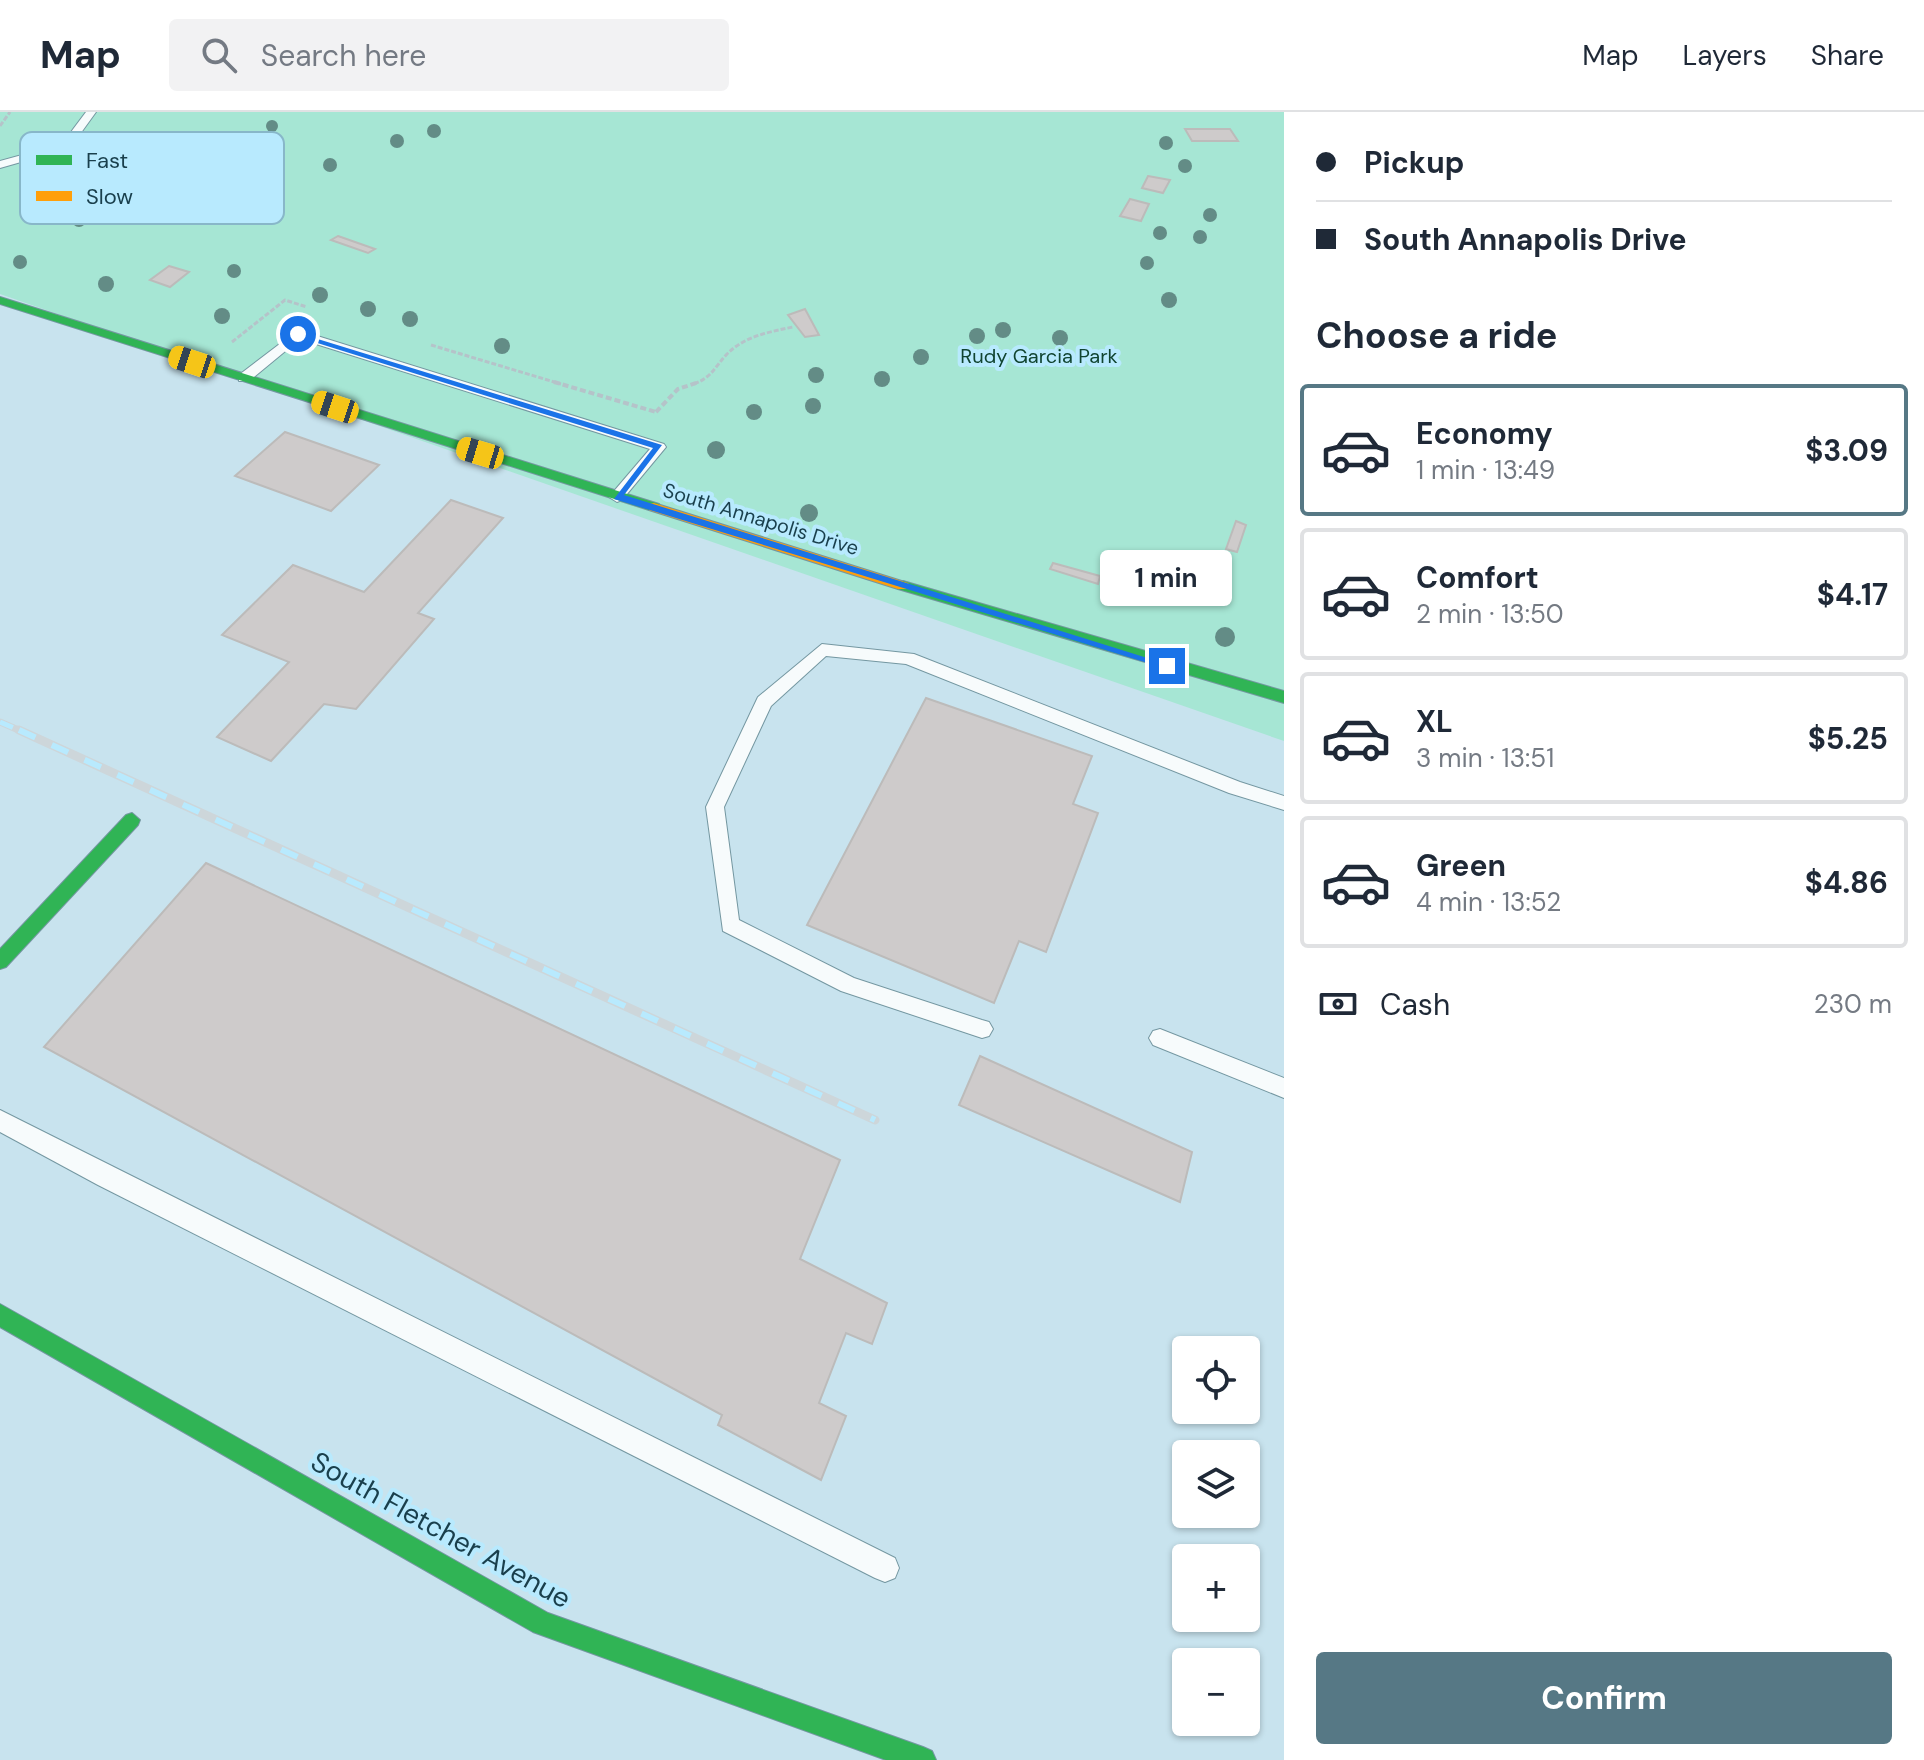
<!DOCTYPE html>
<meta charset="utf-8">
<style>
:root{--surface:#fff;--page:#f2f2f3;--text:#1f2937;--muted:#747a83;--line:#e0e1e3;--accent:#567885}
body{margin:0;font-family:"DM Sans",sans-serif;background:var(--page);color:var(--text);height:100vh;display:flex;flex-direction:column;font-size:30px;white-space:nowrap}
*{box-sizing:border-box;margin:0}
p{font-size:26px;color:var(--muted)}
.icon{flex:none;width:44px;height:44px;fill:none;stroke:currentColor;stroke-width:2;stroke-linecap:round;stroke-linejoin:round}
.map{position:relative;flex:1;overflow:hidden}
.sheet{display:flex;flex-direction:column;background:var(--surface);width:640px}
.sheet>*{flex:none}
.hud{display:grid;align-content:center;height:176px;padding:0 32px;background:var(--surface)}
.controls{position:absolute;left:1172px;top:1224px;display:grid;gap:16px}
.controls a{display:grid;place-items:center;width:88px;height:88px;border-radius:8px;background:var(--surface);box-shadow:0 2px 6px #0004;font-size:40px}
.end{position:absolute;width:36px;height:36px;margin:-18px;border:10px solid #1a73e8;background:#fff;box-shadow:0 0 0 4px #fff}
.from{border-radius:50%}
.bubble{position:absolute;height:56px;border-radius:8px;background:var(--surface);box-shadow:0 2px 6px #0004;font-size:26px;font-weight:700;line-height:56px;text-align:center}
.car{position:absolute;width:24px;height:48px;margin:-24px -12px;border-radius:10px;box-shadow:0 0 6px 2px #0007;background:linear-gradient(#f5c518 24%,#345 0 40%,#f5c518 0 76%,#345 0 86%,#f5c518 0)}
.hud b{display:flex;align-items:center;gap:28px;height:76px;font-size:30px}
.hud b+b{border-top:2px solid var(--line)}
.hud i{width:20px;height:20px;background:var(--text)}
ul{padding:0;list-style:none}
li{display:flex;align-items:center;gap:24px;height:132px;margin:0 16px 12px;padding:0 16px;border:4px solid var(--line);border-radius:8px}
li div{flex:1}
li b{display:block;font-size:30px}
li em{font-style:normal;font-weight:700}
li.current{border-color:var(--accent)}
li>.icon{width:72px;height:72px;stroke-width:1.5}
h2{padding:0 32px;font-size:36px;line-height:96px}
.pay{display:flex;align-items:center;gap:20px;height:88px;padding:0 32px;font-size:30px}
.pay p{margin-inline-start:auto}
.button{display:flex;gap:16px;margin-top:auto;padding:16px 32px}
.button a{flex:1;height:92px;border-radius:8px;background:var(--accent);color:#fff;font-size:32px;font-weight:700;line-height:92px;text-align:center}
header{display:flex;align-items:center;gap:48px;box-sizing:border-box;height:112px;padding:0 40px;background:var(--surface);border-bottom:2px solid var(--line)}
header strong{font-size:38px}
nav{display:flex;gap:44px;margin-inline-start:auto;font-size:28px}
.search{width:560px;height:72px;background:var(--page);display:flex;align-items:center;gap:20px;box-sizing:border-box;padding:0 28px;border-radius:8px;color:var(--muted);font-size:30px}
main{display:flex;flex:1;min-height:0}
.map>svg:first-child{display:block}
.green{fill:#a6e6d4}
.building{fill:#cecbcb;stroke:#bcbbba;stroke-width:2}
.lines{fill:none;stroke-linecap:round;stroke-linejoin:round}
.lane-casing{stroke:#7497a1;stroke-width:2}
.fast-casing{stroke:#7497a1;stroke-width:2}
.slow-casing{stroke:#7497a1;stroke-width:2}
.path-far1{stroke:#b5c3c9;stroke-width:3;stroke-dasharray:5 2;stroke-linecap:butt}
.path{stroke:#b5c3c9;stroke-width:4;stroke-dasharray:6 3;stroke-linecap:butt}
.lane{fill:#f7fbfc;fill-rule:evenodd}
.fast{fill:#30b455;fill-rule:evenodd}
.slow{fill:#ff9f0a;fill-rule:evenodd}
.rail-far1-casing{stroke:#cdd6da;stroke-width:7}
.rail-casing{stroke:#cdd6da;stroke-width:9}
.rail-far1{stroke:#b8eafe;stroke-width:5;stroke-dasharray:14;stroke-linecap:butt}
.rail{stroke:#b8eafe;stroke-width:6;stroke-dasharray:18;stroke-linecap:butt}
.tree{fill:#638c86}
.route{fill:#1a73e8}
.labels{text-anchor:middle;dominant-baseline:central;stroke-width:8;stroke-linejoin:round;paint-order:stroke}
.far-park-label{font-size:20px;fill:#104430;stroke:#b8eafe}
.far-street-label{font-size:20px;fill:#193f4c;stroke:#b8eafe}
.near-street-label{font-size:28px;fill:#193f4c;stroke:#b8eafe}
.key{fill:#b8eafe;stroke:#88b7c9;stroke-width:2}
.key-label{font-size:22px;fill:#193f4c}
</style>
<header>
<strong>Map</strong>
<div class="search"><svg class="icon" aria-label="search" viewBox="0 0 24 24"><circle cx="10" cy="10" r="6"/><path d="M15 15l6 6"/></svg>Search here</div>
<nav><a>Map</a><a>Layers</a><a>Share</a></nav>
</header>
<main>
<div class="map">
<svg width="1284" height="1648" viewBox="0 0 1284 1648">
<rect width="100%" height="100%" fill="#c8e3ee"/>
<!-- green -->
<path class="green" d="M0 0H1284V629L0 182Z"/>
<!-- building -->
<g class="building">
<path d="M1185 17H1230L1238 29H1192Z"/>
<path d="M1148 64 1170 68 1163 81 1142 76Z"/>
<path d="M1130 87 1149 92 1141 109 1120 104Z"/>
<path d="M338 124 375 137 368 141 331 128Z"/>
<path d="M169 154 189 160 170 175 150 168Z"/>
<path d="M805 197 819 223 805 225 788 203Z"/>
<path d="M285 320 379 353 331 399 235 364Z"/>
<path d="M451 388 503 406 418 501 434 507 356 597 324 592 271 649 217 625 289 550 222 523 293 453 364 480Z"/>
<path d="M1236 409 1246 413 1237 440 1226 437Z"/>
<path d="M1053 451 1100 464 1098 472 1050 457Z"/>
<path d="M926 586 1092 644 1073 692 1098 701 1046 840 1019 829 994 891 807 813Z"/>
<path d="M206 751 840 1048 800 1147 887 1191 872 1232 846 1221 819 1291 846 1304 821 1368 718 1313 722 1303 44 935Z"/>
<path d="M980 944 1192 1040 1180 1090 959 993Z"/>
</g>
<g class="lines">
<defs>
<g id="lane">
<path d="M86 0H96L70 36 0 56V49L62 32Z"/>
<path d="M298 218 664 332 666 335 622 388 617 390 609 385 650 337 300 227 249 269H239V263Z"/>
<path d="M822 532 914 542 1240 670 1284 684V698L1229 681 906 552 826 544 771 594 724 695 739 808 854 866 982 908 989 910 993 917 989 924 982 926 841 879 723 819 706 695 758 585Z"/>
<path d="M1160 917 1284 966V986L1153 933 1149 926 1153 919Z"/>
<path d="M0 998 895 1446 899 1456 895 1466 885 1470 875 1466 98 1073 0 1020Z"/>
</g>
<g id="fast">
<path d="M0 185 659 392 661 395 659 398H649L0 192Z"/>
<path d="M903 469 1284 579V591L898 477 896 474Z"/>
<path d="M132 701 140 708 138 713 6 855 0 857V837L126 703Z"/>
<path d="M0 1192 548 1501 923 1635 932 1639 936 1648H886L533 1520 0 1215Z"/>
</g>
<path id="slow" d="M654 391 908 471 910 474 908 477H898L649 398V392Z"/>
</defs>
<!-- lane casing -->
<use href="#lane" class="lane-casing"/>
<!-- fast casing -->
<use href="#fast" class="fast-casing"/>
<!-- slow casing -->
<use href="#slow" class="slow-casing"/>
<!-- path-far1 -->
<g class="path-far1">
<path d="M0 14 10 0"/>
<path d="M32 68 53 76"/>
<path d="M232 230 285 188 307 195"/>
<path d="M431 233 561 272"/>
<path d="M694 272C712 265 714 256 727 242 745 224 769 220 793 215"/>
</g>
<!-- path -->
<g class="path">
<path d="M554 270 656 300"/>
<path d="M656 300 678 277 699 270"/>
</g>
<!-- lane -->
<use href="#lane" class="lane"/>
<!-- fast -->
<use href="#fast" class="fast"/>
<!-- slow -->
<use href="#slow" class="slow"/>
<defs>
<path id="rail-far1" d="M0 610 23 620"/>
<path id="rail" d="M19 618 875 1008"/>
</defs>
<!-- rail-far1 casing -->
<use href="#rail-far1" class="rail-far1-casing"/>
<!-- rail casing -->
<use href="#rail" class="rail-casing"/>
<!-- rail-far1 -->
<use href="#rail-far1" class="rail-far1"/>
<!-- rail -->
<use href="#rail" class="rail"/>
</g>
<!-- trees -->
<g class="tree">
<circle cx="272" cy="14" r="6"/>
<circle cx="434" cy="19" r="7"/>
<circle cx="397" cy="29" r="7"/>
<circle cx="1166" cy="31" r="7"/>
<circle cx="330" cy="53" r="7"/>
<circle cx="1185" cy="54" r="7"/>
<circle cx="1210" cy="103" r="7"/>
<circle cx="79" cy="108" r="7"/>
<circle cx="1160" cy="121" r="7"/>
<circle cx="1200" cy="125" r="7"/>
<circle cx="20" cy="150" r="7"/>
<circle cx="1147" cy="151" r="7"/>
<circle cx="234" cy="159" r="7"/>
<circle cx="106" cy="172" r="8"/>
<circle cx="320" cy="183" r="8"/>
<circle cx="1169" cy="188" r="8"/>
<circle cx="368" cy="197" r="8"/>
<circle cx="222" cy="204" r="8"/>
<circle cx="410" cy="207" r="8"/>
<circle cx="1003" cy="218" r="8"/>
<circle cx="977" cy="224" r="8"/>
<circle cx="1060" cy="226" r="8"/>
<circle cx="502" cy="234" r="8"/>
<circle cx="921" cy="245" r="8"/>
<circle cx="816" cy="263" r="8"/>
<circle cx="882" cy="267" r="8"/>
<circle cx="813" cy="294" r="8"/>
<circle cx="754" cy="300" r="8"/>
<circle cx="716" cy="338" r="9"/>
<circle cx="809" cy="401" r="9"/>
<circle cx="1225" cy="525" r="10"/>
</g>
<!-- route -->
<path class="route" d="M295 220 662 333 624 383 1173 554 1164 556 614 387 653 336 295 224Z"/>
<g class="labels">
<!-- far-park labels -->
<g class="far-park-label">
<text x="1039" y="244">Rudy Garcia Park</text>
</g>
<!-- far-street labels -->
<g class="far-street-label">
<text transform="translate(761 407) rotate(17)">South Annapolis Drive</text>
</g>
<!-- near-street labels -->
<g class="near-street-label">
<text transform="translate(441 1418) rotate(29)">South Fletcher Avenue</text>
</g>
</g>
<!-- legend -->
<rect x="20" y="20" width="264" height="92" rx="12" class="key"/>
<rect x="36" y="43" width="36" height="10" fill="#30b455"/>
<rect x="36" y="79" width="36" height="10" fill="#ff9f0a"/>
<g class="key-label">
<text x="86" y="56">Fast</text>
<text x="86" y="92">Slow</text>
</g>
</svg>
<div class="controls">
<a><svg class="icon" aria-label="locate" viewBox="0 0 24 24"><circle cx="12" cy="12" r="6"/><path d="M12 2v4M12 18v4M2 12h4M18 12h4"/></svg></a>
<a><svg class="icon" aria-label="layers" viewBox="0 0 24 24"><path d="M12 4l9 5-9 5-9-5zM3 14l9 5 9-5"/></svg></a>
<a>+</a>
<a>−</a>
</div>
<i class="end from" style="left:298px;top:222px"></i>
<i class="end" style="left:1167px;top:554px"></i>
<div class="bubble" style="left:1100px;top:438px;width:132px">1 min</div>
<i class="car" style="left:192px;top:250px;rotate:288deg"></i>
<i class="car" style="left:335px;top:295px;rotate:288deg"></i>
<i class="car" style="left:480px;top:341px;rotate:287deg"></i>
</div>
<section class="sheet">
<div class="hud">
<b><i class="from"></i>Pickup</b>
<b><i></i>South Annapolis Drive</b>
</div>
<h2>Choose a ride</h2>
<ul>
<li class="current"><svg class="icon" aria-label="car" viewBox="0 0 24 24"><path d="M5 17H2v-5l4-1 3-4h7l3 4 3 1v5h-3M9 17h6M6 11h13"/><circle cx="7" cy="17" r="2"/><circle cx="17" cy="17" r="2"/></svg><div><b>Economy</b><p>1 min · 13:49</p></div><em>$3.09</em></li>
<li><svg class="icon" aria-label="car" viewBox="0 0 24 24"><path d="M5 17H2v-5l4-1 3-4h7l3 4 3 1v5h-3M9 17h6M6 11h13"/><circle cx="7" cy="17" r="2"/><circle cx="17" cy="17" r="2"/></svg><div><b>Comfort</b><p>2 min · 13:50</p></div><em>$4.17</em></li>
<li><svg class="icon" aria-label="car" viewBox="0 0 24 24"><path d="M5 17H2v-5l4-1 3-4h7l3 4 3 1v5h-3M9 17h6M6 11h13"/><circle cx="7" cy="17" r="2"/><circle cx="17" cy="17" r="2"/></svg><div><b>XL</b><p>3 min · 13:51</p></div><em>$5.25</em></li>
<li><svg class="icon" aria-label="car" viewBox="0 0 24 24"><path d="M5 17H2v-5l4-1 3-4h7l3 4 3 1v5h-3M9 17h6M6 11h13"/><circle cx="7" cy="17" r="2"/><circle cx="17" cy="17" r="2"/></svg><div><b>Green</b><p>4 min · 13:52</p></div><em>$4.86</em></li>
</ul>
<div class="pay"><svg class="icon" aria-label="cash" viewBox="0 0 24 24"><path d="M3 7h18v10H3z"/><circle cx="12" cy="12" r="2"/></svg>Cash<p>230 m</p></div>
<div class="button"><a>Confirm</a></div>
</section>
</main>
